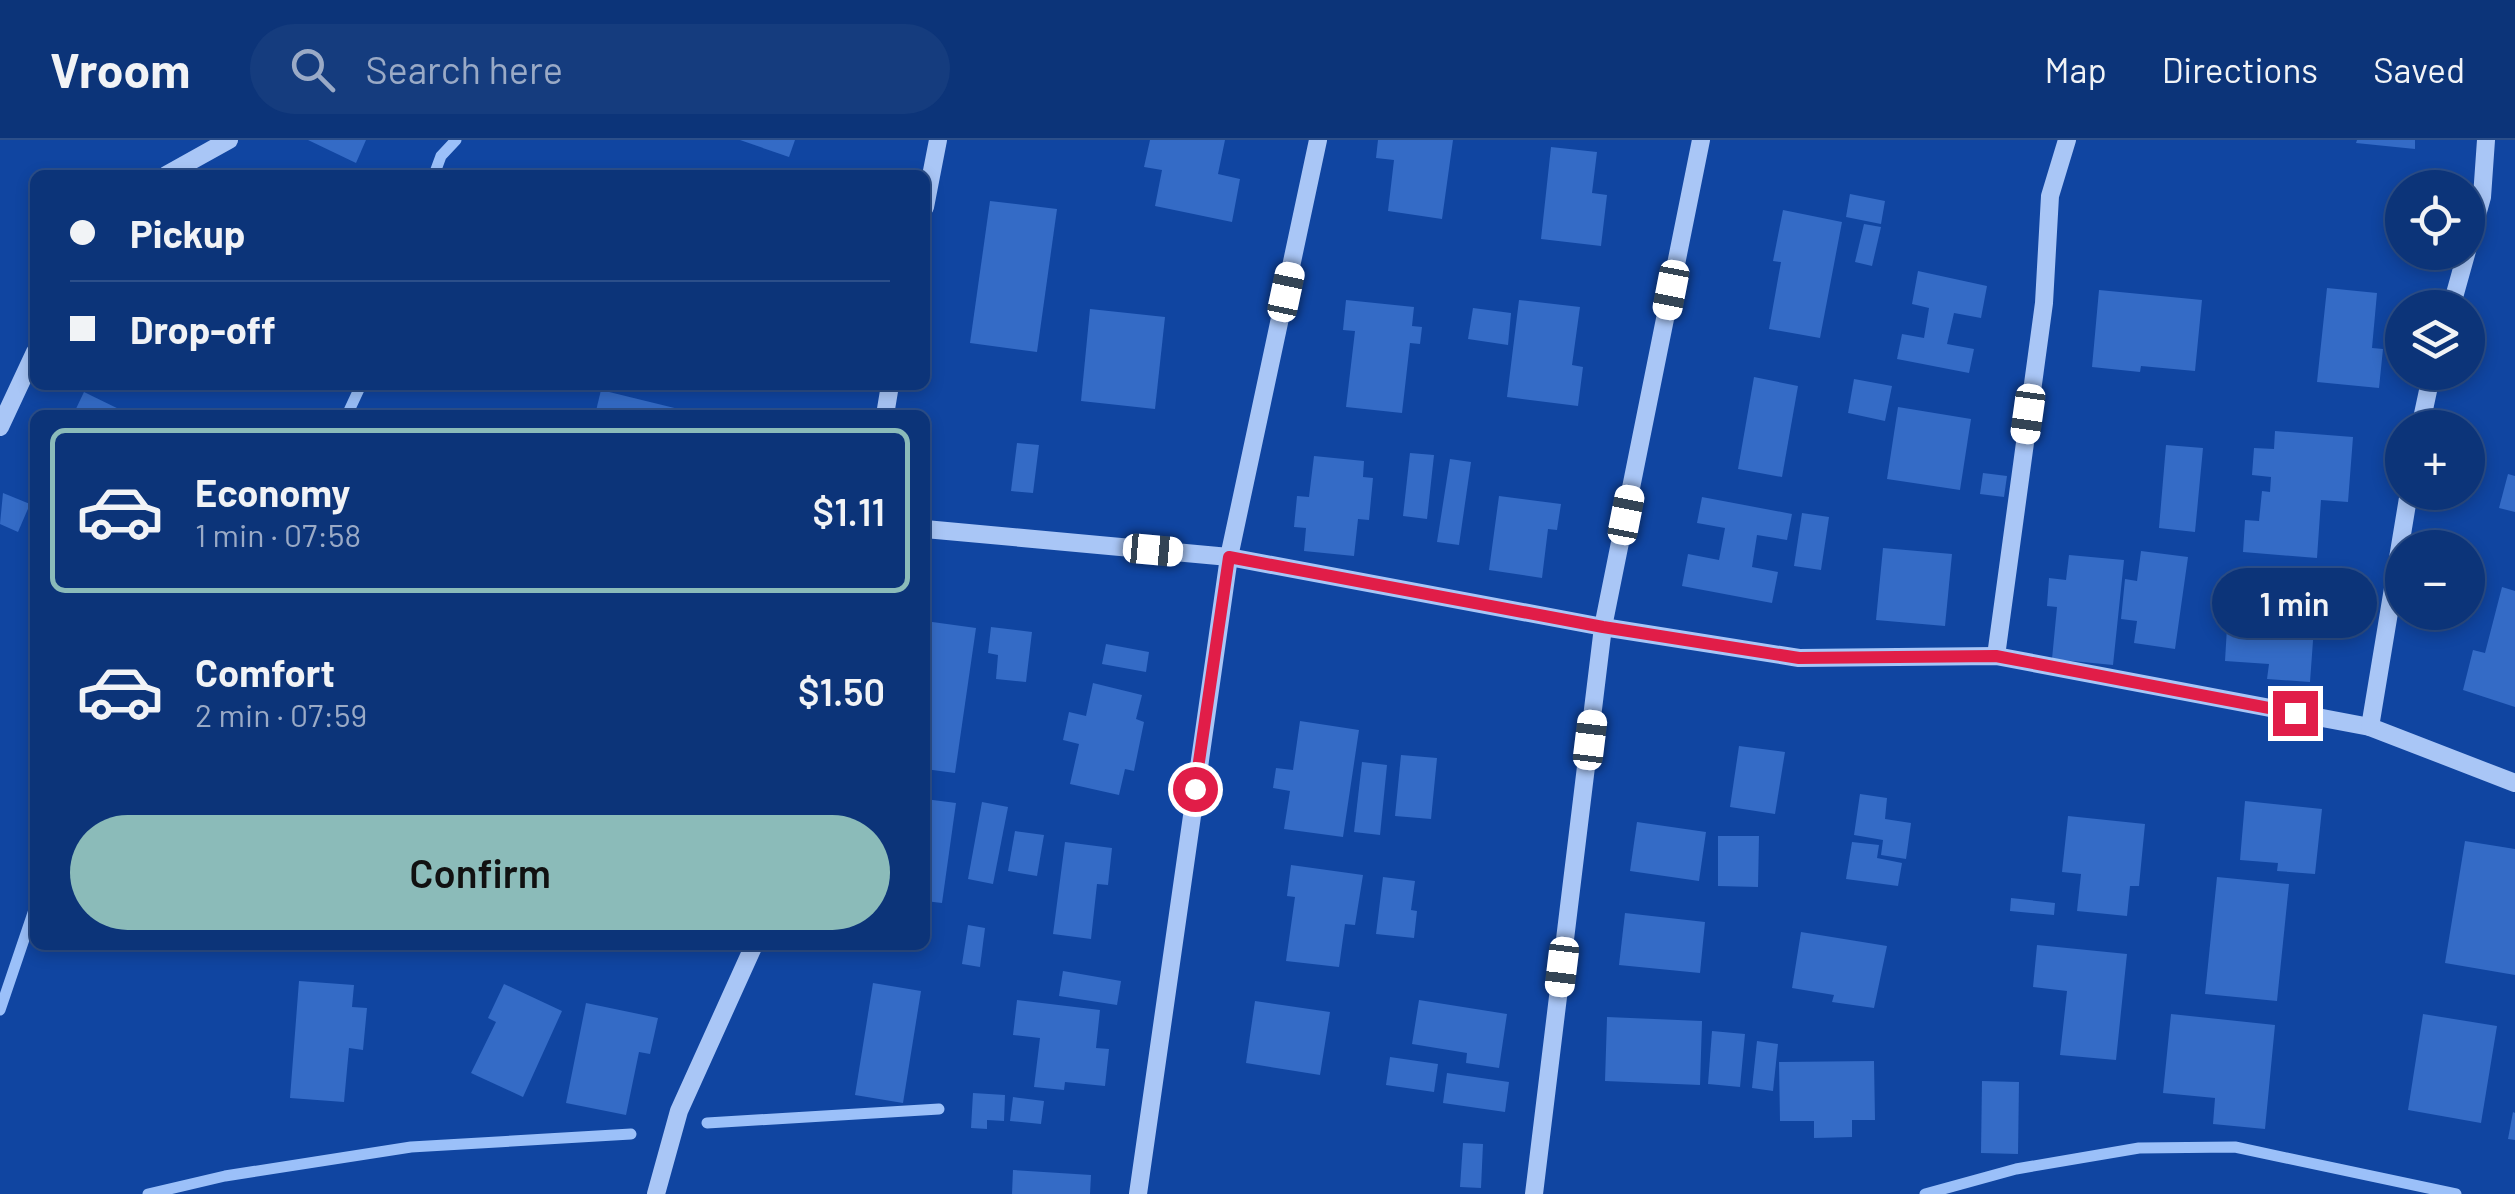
<!DOCTYPE html>
<meta charset="utf-8">
<style>
:root{--surface:#0c3479;--page:#153c7e;--text:#f1f3f6;--muted:#9aaac6;--line:#2c4f8a;--accent:#8bbbb9}
body{margin:0;font-family:Barlow,sans-serif;background:var(--page);color:var(--text);height:100vh;display:flex;flex-direction:column;font-size:38px;white-space:nowrap}
*{box-sizing:border-box;margin:0}
p{font-size:32px;color:var(--muted)}
.icon{flex:none;width:55px;height:55px;fill:none;stroke:currentColor;stroke-width:2;stroke-linecap:round;stroke-linejoin:round}
.map{position:relative;flex:1;overflow:hidden}
.side{position:absolute;left:30px;top:270px;width:900px;height:540px;display:flex;flex-direction:column;background:var(--surface);border-radius:15px;box-shadow:0 5px 15px #0003,0 0 0 2px var(--line)}
.side>*{flex:none}
.hud{position:absolute;left:30px;top:30px;width:900px;height:220px;border-radius:15px;box-shadow:0 5px 15px #0003,0 0 0 2px var(--line);display:grid;align-content:center;height:220px;padding:0 40px;background:var(--surface)}
.controls{position:absolute;left:2385px;top:30px;display:grid;gap:20px}
.controls a{display:grid;place-items:center;width:100px;height:100px;border-radius:50%;background:var(--surface);box-shadow:0 5px 15px #0003,0 0 0 2px var(--line);font-size:50px}
.end{position:absolute;width:45px;height:45px;margin:-22px;border:12px solid #e11d48;background:#fff;box-shadow:0 0 0 5px #fff}
.from{border-radius:50%}
.bubble{position:absolute;height:70px;border-radius:35px;background:var(--surface);box-shadow:0 5px 15px #0003,0 0 0 2px var(--line);font-size:32px;font-weight:600;line-height:70px;text-align:center}
.car{position:absolute;width:30px;height:60px;margin:-30px -15px;border-radius:12px;box-shadow:0 0 8px 2px #0007;background:linear-gradient(#fff 24%,#345 0 40%,#fff 0 76%,#345 0 86%,#fff 0)}
.hud b{display:flex;align-items:center;gap:35px;height:95px;font-size:38px}
.hud b+b{border-top:2px solid var(--line)}
.hud i{width:25px;height:25px;background:var(--text)}
ul{padding:18px 0 0;list-style:none}
li{display:flex;align-items:center;gap:30px;height:165px;margin:0 20px 15px;padding:0 20px;border:5px solid transparent;border-radius:15px}
li div{flex:1}
li b{display:block;font-size:38px}
li em{font-style:normal;font-weight:600}
li.selected{border-color:var(--accent)}
li>.icon{width:90px;height:90px;stroke-width:1.5}
.button{display:flex;gap:20px;margin-top:auto;padding:20px 40px}
.button a{flex:1;height:115px;border-radius:60px;background:var(--accent);color:#111;font-size:40px;font-weight:600;line-height:115px;text-align:center}
header{display:flex;align-items:center;gap:60px;box-sizing:border-box;height:140px;padding:0 50px;background:var(--surface);border-bottom:2px solid var(--line)}
header strong{font-size:48px}
nav{display:flex;gap:55px;margin-inline-start:auto;font-size:35px}
.search{width:700px;height:90px;background:var(--page);display:flex;align-items:center;gap:25px;box-sizing:border-box;padding:0 35px;border-radius:55px;color:var(--muted);font-size:38px}
.map>svg:first-child{display:block}
.lines{fill:none;stroke-linecap:round;stroke-linejoin:round}
.stream{stroke:#9bc0f9;stroke-width:11}
.building{fill:#346bc6}
.minor{stroke:#a9c6f6;stroke-width:18}
.route{stroke:#e11d48;stroke-width:12}
</style>
<header>
<strong>Vroom</strong>
<div class="search"><svg class="icon" aria-label="search" viewBox="0 0 24 24"><circle cx="10" cy="10" r="6"/><path d="M15 15l6 6"/></svg>Search here</div>
<nav><a>Map</a><a>Directions</a><a>Saved</a></nav>
</header>
<div class="map">
<svg width="2515" height="1054" viewBox="0 0 2515 1054">
<rect width="100%" height="100%" fill="#1045a1"/>
<g class="lines">
<!-- stream -->
<g class="stream">
<path d="M434 35 441 16 456 0"/>
<path d="M347 275 361 245"/>
<path d="M0 870 35 767"/>
<path d="M707 983 939 969"/>
<path d="M148 1054 225 1036 411 1007 631 994"/>
<path d="M1925 1054 2016 1029 2139 1008 2235 1007 2456 1054"/>
</g>
</g>
<!-- building -->
<g class="building">
<path d="M308 0H366L356 23Z"/>
<path d="M740 0H795L789 17Z"/>
<path d="M1150 0H1225L1218 34 1240 39 1232 82 1155 66 1162 30 1144 27Z"/>
<path d="M1378 0H1453L1442 79 1388 71 1394 20 1376 18Z"/>
<path d="M2357 0H2415V9L2356 3Z"/>
<path d="M1551 7 1597 12 1592 53 1607 55 1601 106 1541 99Z"/>
<path d="M1850 54 1885 61 1881 84 1846 77Z"/>
<path d="M990 61 1057 69 1037 212 970 203Z"/>
<path d="M1783 70 1842 82 1820 198 1769 189 1781 122 1773 121Z"/>
<path d="M1864 84 1881 87 1872 126 1855 122Z"/>
<path d="M1918 131 1987 146 1981 178 1954 173 1947 204 1974 209 1969 233 1897 219 1902 194 1924 198 1929 168 1912 164Z"/>
<path d="M2327 148 2377 153 2372 208 2383 209 2379 248 2317 242Z"/>
<path d="M2099 150 2202 160 2195 231 2141 226 2140 232 2092 227Z"/>
<path d="M1346 160 1414 167 1412 186 1422 187 1420 204 1410 203 1402 273 1346 267 1355 191 1343 190Z"/>
<path d="M1519 160 1580 167 1572 225 1583 227 1578 266 1507 257Z"/>
<path d="M1473 168 1511 173 1508 205 1468 199Z"/>
<path d="M1090 169 1165 177 1155 269 1081 261Z"/>
<path d="M1754 237 1798 246 1782 337 1738 329Z"/>
<path d="M1854 239 1892 246 1885 281 1848 273Z"/>
<path d="M601 250 699 274V275H595Z"/>
<path d="M84 252 125 272 123 275H73Z"/>
<path d="M1898 267 1971 279 1960 350 1887 339Z"/>
<path d="M2275 291 2353 297 2348 362 2321 360 2317 418 2243 412 2245 380 2259 381 2262 351 2270 352 2271 337 2252 335 2254 308 2274 309Z"/>
<path d="M1017 303 1039 305 1033 353 1011 351Z"/>
<path d="M2166 305 2203 308 2195 392 2159 388Z"/>
<path d="M1410 313 1434 315 1427 379 1403 376Z"/>
<path d="M1314 316 1364 321 1363 337 1373 338 1369 380 1358 379 1354 416 1304 411 1306 388 1294 387 1297 356 1309 357Z"/>
<path d="M1450 319 1471 322 1459 405 1437 402Z"/>
<path d="M1983 333 2007 336 2004 357 1980 354Z"/>
<path d="M2508 334 2515 336V372L2499 368Z"/>
<path d="M3 353 30 364 18 392 0 384Z"/>
<path d="M1499 356 1561 364 1557 390 1548 389 1542 438 1489 430Z"/>
<path d="M1702 357 1792 374 1787 400 1757 395 1752 427 1778 432 1772 463 1682 446 1688 414 1719 420 1725 388 1697 383Z"/>
<path d="M1802 373 1829 377 1821 430 1794 426Z"/>
<path d="M1883 408 1952 414 1945 486 1876 480Z"/>
<path d="M2141 411 2188 417 2175 509 2134 503 2137 481 2121 479 2125 439 2137 441Z"/>
<path d="M2069 415 2124 420 2113 525 2052 519 2057 467 2047 466 2049 438 2066 440Z"/>
<path d="M2230 437 2310 441 2307 487H2314L2310 542 2267 539 2269 524 2225 521Z"/>
<path d="M2502 447 2515 451V567L2463 550 2473 510 2485 513Z"/>
<path d="M925 481 976 488 955 633 925 629Z"/>
<path d="M991 487 1032 492 1026 542 996 539 998 515 988 513Z"/>
<path d="M1106 504 1149 512 1146 532 1102 524Z"/>
<path d="M1093 543 1142 555 1136 579 1144 582 1134 631 1125 629 1119 655 1070 644 1079 604 1063 600 1069 572 1086 576Z"/>
<path d="M1300 581 1359 590 1343 697 1284 689 1290 651 1273 648 1276 628 1293 630Z"/>
<path d="M1739 606 1785 612 1775 674 1730 667Z"/>
<path d="M1401 615 1437 618 1431 679 1395 676Z"/>
<path d="M1362 622 1387 625 1380 695 1354 692Z"/>
<path d="M1860 654 1887 658 1885 679 1911 683 1906 719 1881 715 1883 700 1854 695Z"/>
<path d="M925 659 956 663 942 763 925 761Z"/>
<path d="M2245 661 2322 669 2315 734 2277 731 2278 723 2240 720Z"/>
<path d="M982 662 1008 667 993 744 968 739Z"/>
<path d="M2068 676 2145 684 2139 746H2130L2127 776 2077 771 2081 734 2062 732Z"/>
<path d="M1637 682 1706 692 1699 741 1630 731Z"/>
<path d="M1015 691 1044 695 1037 736 1008 731Z"/>
<path d="M1718 696H1759L1758 747 1718 746Z"/>
<path d="M2465 701 2515 709V835L2445 823Z"/>
<path d="M1065 702 1112 708 1108 745 1097 744 1091 799 1053 794Z"/>
<path d="M1852 702 1879 705 1877 718 1902 723 1898 746 1846 739Z"/>
<path d="M1291 725 1363 735 1355 785 1345 784 1339 827 1286 821 1295 757 1287 756Z"/>
<path d="M1383 737 1415 741 1411 770 1417 771 1414 798 1376 794Z"/>
<path d="M2217 737 2289 744 2277 861 2205 854Z"/>
<path d="M2011 758 2055 763 2054 775 2010 771Z"/>
<path d="M1625 773 1705 782 1700 833 1619 825Z"/>
<path d="M968 785 985 788 980 827 962 824Z"/>
<path d="M1801 792 1887 806 1874 868 1832 862 1834 855 1792 848Z"/>
<path d="M2037 805 2127 814 2116 920 2060 915 2067 851 2033 847Z"/>
<path d="M1063 831 1121 841 1117 865 1059 856Z"/>
<path d="M299 841 354 845 352 867 367 868 363 910 349 908 344 962 290 958Z"/>
<path d="M873 843 921 851 903 963 855 955Z"/>
<path d="M504 844 562 871 523 957 471 933 496 882 488 878Z"/>
<path d="M1017 860 1100 870 1096 908 1109 909 1105 946 1065 942 1064 950 1034 947 1040 898 1013 895Z"/>
<path d="M1419 860 1507 874 1499 928 1466 923 1467 913 1412 904Z"/>
<path d="M1255 861 1330 872 1320 935 1246 923Z"/>
<path d="M586 863 658 878 650 914 639 912 626 975 566 963Z"/>
<path d="M2171 874 2275 885 2265 989 2213 984 2215 958 2163 953Z"/>
<path d="M2423 874 2497 886 2481 983 2408 970Z"/>
<path d="M1607 877 1702 881 1700 945 1605 941Z"/>
<path d="M1712 891 1745 894 1740 947 1708 944Z"/>
<path d="M1757 901 1778 904 1773 951 1752 948Z"/>
<path d="M1390 917 1438 924 1434 952 1386 945Z"/>
<path d="M1874 921 1875 980H1852V997L1814 998V981H1780L1779 922Z"/>
<path d="M1447 933 1509 942 1505 972 1443 963Z"/>
<path d="M1982 941 2019 942 2018 1014 1981 1013Z"/>
<path d="M973 953 1005 955 1004 981 987 980V989L971 988Z"/>
<path d="M1013 957 1044 961 1041 984 1010 981Z"/>
<path d="M2513 972 2515 973V1000L2508 999Z"/>
<path d="M1463 1003 1483 1004 1481 1048 1460 1047Z"/>
<path d="M1013 1030 1091 1035 1090 1054H1012Z"/>
</g>
<g class="lines">
<!-- minor -->
<g class="minor">
<path d="M166 35 229 0"/>
<path d="M925 67 938 0"/>
<path d="M2451 168 2482 57 2486 0"/>
<path d="M885 275 890 245"/>
<path d="M0 287 35 212"/>
<path d="M2420 288 2432 232"/>
<path d="M925 389 1229 417 1603 487 1799 518 1996 516 2370 587 2515 643"/>
<path d="M1996 516 2044 163 2050 56 2067 0"/>
<path d="M2370 587 2409 352"/>
<path d="M656 1054 679 971 754 805"/>
<path d="M1138 1054 1229 417 1318 0"/>
<path d="M1534 1054 1603 487 1701 0"/>
</g>
</g>
<g class="lines">
<!-- route -->
<path class="route" d="M1195 649 1229 417 1603 487 1799 518 1996 516 2295 573"/>
</g>
</svg>
<div class="controls">
<a><svg class="icon" aria-label="locate" viewBox="0 0 24 24"><circle cx="12" cy="12" r="6"/><path d="M12 2v4M12 18v4M2 12h4M18 12h4"/></svg></a>
<a><svg class="icon" aria-label="layers" viewBox="0 0 24 24"><path d="M12 4l9 5-9 5-9-5zM3 14l9 5 9-5"/></svg></a>
<a>+</a>
<a>−</a>
</div>
<i class="end from" style="left:1195px;top:649px"></i>
<i class="end" style="left:2295px;top:573px"></i>
<div class="bubble" style="left:2212px;top:428px;width:165px">1 min</div>
<i class="car" style="left:1671px;top:150px;rotate:191deg"></i>
<i class="car" style="left:1286px;top:152px;rotate:12deg"></i>
<i class="car" style="left:2028px;top:274px;rotate:188deg"></i>
<i class="car" style="left:1626px;top:375px;rotate:11deg"></i>
<i class="car" style="left:1153px;top:410px;rotate:95deg"></i>
<i class="car" style="left:1590px;top:600px;rotate:7deg"></i>
<i class="car" style="left:1562px;top:827px;rotate:187deg"></i>
<div class="hud">
<b><i class="from"></i>Pickup</b>
<b><i></i>Drop-off</b>
</div>
<section class="side">
<ul>
<li class="selected"><svg class="icon" aria-label="car" viewBox="0 0 24 24"><path d="M5 17H2v-5l4-1 3-4h7l3 4 3 1v5h-3M9 17h6M6 11h13"/><circle cx="7" cy="17" r="2"/><circle cx="17" cy="17" r="2"/></svg><div><b>Economy</b><p>1 min · 07:58</p></div><em>$1.11</em></li>
<li><svg class="icon" aria-label="car" viewBox="0 0 24 24"><path d="M5 17H2v-5l4-1 3-4h7l3 4 3 1v5h-3M9 17h6M6 11h13"/><circle cx="7" cy="17" r="2"/><circle cx="17" cy="17" r="2"/></svg><div><b>Comfort</b><p>2 min · 07:59</p></div><em>$1.50</em></li>
</ul>
<div class="button"><a>Confirm</a></div>
</section>
</div>
